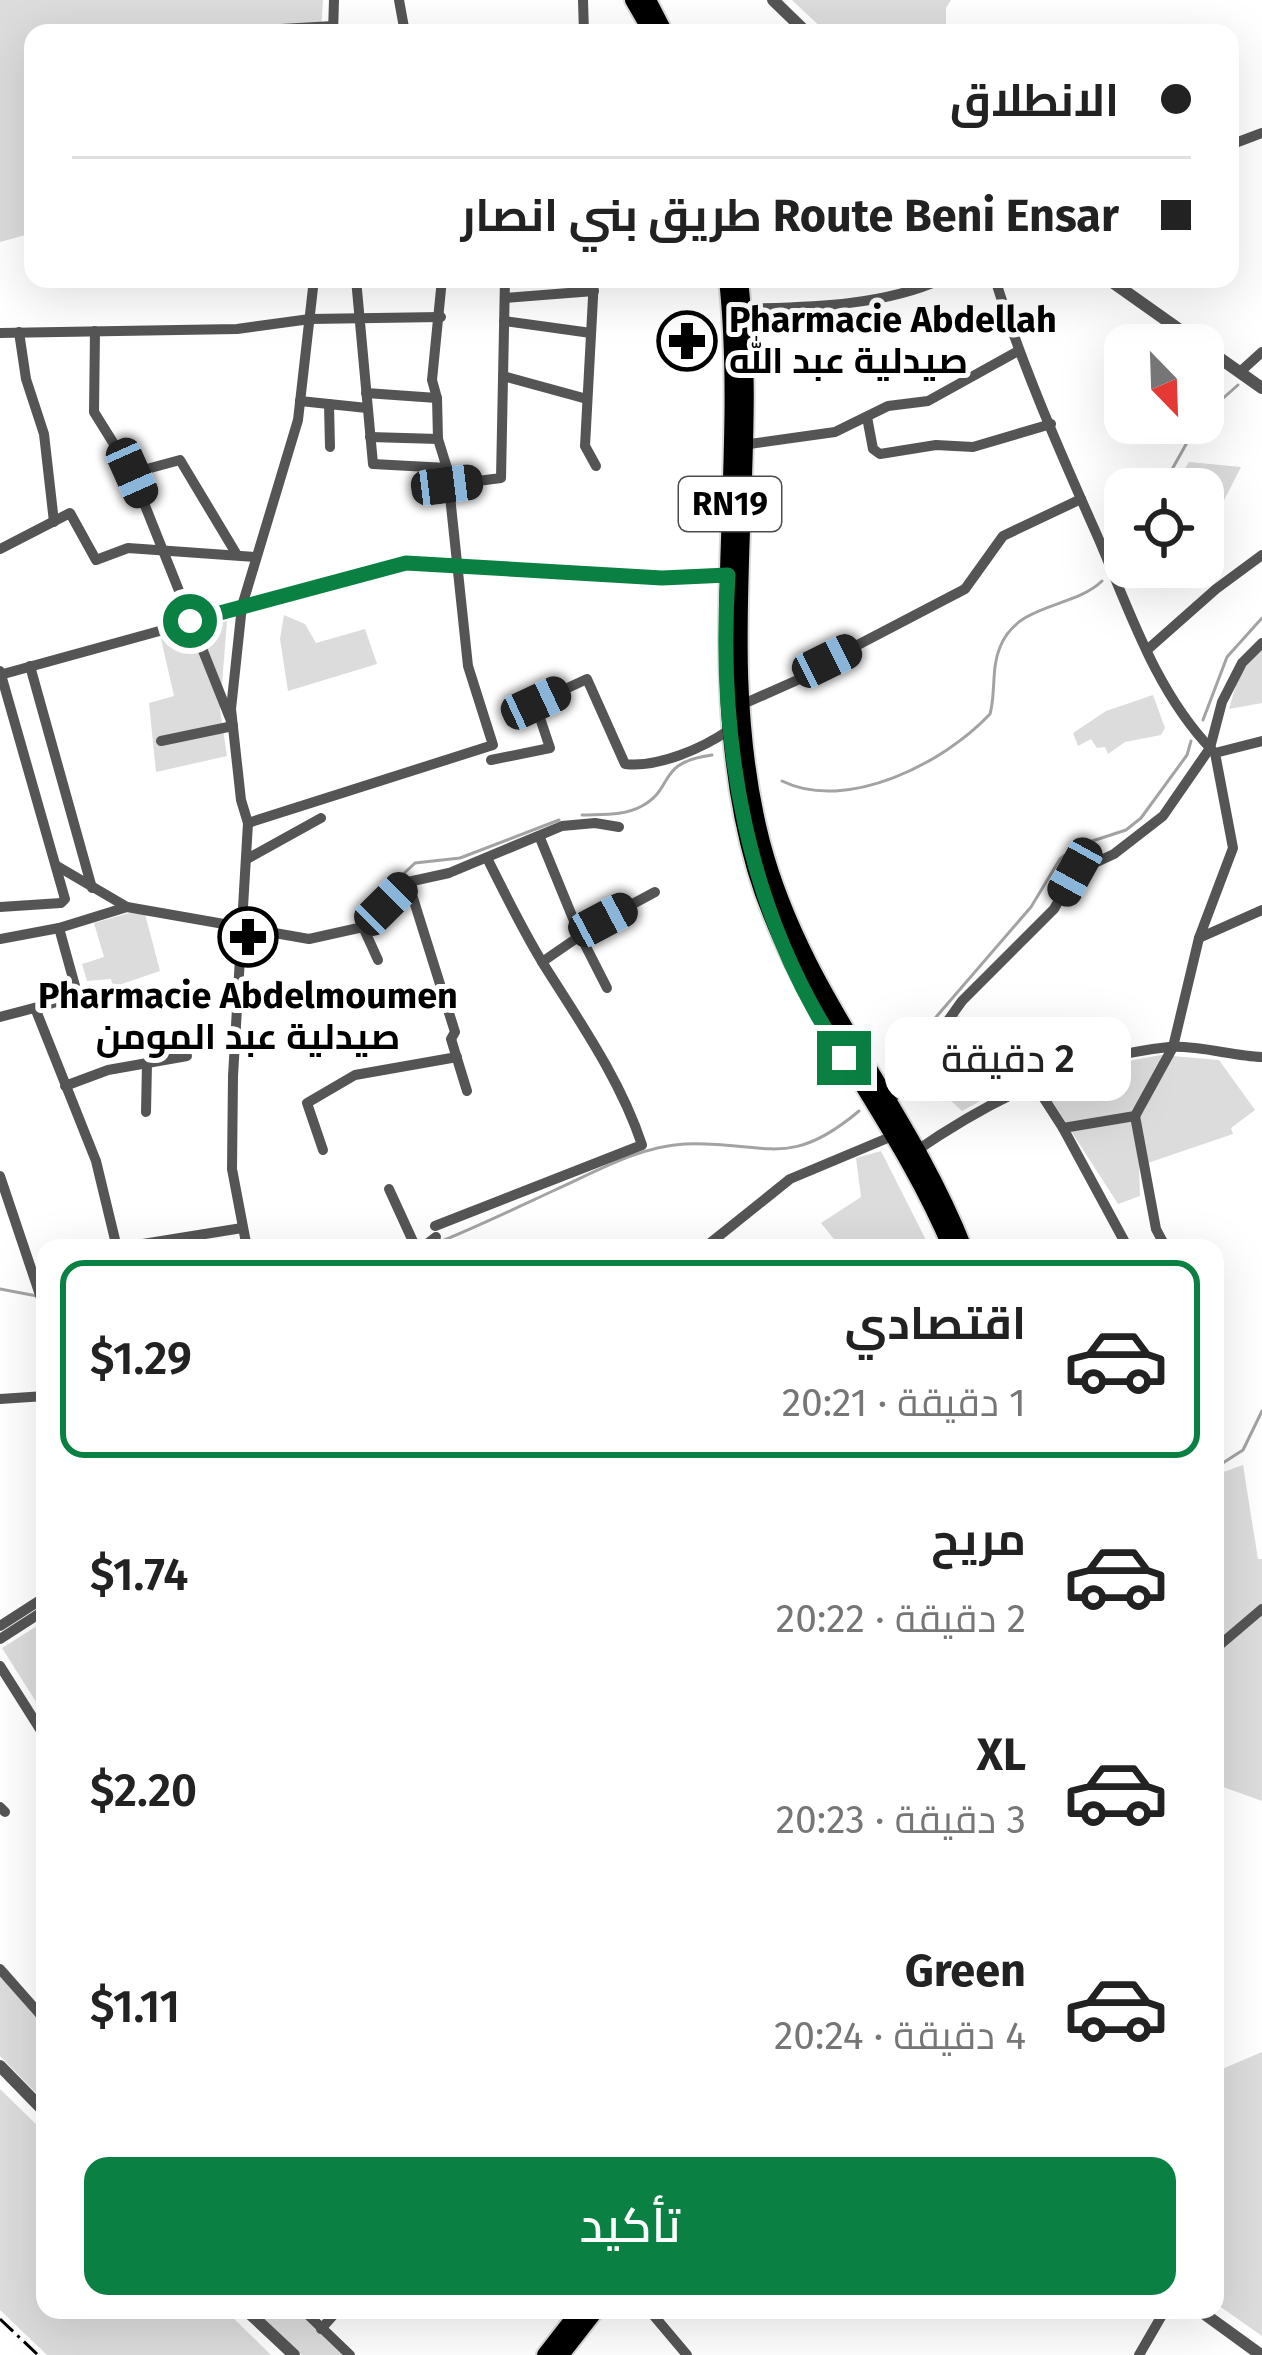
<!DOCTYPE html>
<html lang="ar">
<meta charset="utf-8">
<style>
:root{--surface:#fff;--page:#f6f6f6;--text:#222;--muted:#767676;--line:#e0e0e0;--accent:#0b8043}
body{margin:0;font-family:"Fira Sans",Cairo,sans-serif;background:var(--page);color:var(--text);direction:rtl;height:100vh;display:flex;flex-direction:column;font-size:45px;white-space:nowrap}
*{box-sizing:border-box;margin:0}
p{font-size:39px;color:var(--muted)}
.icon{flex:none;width:66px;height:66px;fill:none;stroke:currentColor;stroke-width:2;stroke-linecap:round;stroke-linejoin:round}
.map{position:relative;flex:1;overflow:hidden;direction:ltr}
.drawer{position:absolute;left:36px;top:1239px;width:1188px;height:1080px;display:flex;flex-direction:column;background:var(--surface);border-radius:24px;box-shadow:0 12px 48px #0002;direction:rtl}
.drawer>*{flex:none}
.banner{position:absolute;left:24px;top:24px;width:1215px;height:264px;border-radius:24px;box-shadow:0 12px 48px #0002;direction:rtl;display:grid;align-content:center;height:264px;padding:0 48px;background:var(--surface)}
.needle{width:78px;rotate:157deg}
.tools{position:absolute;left:1104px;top:324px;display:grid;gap:24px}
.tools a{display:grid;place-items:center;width:120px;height:120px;border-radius:24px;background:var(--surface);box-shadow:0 12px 48px #0002;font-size:60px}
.end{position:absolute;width:54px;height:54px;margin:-27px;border:15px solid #0b8043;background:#fff;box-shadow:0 0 0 6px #fff}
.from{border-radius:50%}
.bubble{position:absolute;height:84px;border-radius:24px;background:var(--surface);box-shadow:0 12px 48px #0002;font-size:39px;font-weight:600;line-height:84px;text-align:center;direction:rtl}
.car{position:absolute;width:36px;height:72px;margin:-36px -18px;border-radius:15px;box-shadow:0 0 9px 3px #0007;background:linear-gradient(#222 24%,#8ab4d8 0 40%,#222 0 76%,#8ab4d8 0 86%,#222 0)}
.banner b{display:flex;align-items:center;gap:42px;height:114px;font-size:45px}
.banner b+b{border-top:3px solid var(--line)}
.banner i{width:30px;height:30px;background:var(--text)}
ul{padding:21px 0 0;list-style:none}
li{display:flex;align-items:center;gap:36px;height:198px;margin:0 24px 18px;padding:0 24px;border:6px solid transparent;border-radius:24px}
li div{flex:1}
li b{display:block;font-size:45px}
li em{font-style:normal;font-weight:600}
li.current{border-color:var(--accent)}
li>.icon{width:108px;height:108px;stroke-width:1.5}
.button{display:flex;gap:24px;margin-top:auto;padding:24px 48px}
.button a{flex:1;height:138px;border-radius:24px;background:var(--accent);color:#fff;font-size:48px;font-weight:600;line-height:138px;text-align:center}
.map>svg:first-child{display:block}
.green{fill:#dcdcdc}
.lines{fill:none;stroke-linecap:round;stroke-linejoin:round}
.stream{stroke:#a3a3a3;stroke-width:3}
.trunk-casing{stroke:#dbdbdb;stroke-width:20}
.minor{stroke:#555;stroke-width:10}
.tertiary{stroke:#555;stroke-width:12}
.trunk{stroke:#000;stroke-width:16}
.rail{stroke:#000;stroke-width:3;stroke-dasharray:18 6 3 6;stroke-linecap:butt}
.route{stroke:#0b8043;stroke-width:15}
.labels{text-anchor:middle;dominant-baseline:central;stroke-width:10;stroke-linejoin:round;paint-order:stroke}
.shield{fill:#fff;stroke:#4c4c4c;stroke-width:3}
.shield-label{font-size:33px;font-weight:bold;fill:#000}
.poi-label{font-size:36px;font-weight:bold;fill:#000;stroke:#fff;text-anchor:start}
</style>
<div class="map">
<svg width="1262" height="2355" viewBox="0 0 1262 2355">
<rect width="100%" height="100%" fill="#fff"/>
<!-- green -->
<g class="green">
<path d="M0 0H323L321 30 240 24 238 33H33V233L0 242Z"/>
<path d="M792 0H951L946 8V33H827Z"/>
<path d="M1189 462 1241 467 1212 524 1203 529V489H1187L1178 479Z"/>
<path d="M284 615 305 624 316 643 365 629 377 664 288 691 280 639Z"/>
<path d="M227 621 220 709 227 756 156 772 149 703 174 696 161 639Z"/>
<path d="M1262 648V703L1229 709 1239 675Z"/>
<path d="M1153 695 1165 728 1161 735 1125 742 1108 754 1105 747 1097 748 1091 739 1078 746 1073 733 1106 711Z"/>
<path d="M129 913 145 914 160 971 113 987 111 979 87 981 82 964 104 957 94 923Z"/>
<path d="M952 1008 995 1056 975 1074 993 1094 962 1111 925 1077 918 1061 928 1036Z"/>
<path d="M1161 1055 1219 1060 1255 1110 1231 1128 1233 1134 1139 1166 1140 1196 1118 1204 1044 1089 1101 1066Z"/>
<path d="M881 1151 930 1248H841L821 1223 861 1197 856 1158Z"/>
<path d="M1243 1465 1258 1559H1262V1801L1215 1784V1475Z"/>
<path d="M45 1621V1716L2 1648Z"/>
<path d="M0 1976 45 2028V2102L0 2056Z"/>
<path d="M1262 2052V2336L1215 2303V2072Z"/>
<path d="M0 2089 45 2133V2310H225L271 2355H47L0 2310Z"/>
<path d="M254 2310H296L344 2355H302Z"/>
</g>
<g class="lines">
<!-- stream -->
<g class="stream">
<path d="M1203 416 1238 385"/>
<path d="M1161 489 1198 423"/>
<path d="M1118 557 1125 543"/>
<path d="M1203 720 1227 657 1262 618"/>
<path d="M782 781C847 813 944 763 990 714 996 693 991 668 1000 647 1018 602 1073 609 1102 581"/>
<path d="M582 815C602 814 624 816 642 806 676 787 655 763 712 755"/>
<path d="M397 880 415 863 460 858 559 820"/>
<path d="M886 1075 1031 907 1060 859 1077 846 1126 830 1141 818 1187 755 1191 741"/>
<path d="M437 1243C477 1227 516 1208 555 1190 595 1172 640 1146 685 1144 766 1141 788 1171 859 1111"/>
<path d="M0 1289 37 1296"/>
<path d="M1215 1468 1243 1450 1262 1411"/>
</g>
<defs>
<g id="trunk">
<path d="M633 0 652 33"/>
<path d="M648 0 665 33"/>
<path d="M727 279C748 476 699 675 755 869 796 1008 896 1115 951 1248"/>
<path d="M740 279C761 467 714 656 762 842 802 995 908 1104 964 1248"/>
<path d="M545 2355 580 2310"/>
<path d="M561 2355 596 2310"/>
</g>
</defs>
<!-- trunk casing -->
<use href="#trunk" class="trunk-casing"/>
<!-- minor -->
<g class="minor">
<path d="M399 0 405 33"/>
<path d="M583 0 584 33"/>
<path d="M280 33 281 29 333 26"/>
<path d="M333 33 334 0"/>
<path d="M1230 145 1262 133"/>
<path d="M356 279 373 464 447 468"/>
<path d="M594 279 585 446 596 466"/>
<path d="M995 279C1023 369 1062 456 1100 542 1131 615 1157 693 1212 750"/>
<path d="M506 298 594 291"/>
<path d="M739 309C806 307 881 307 942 279"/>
<path d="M504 321 591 333"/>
<path d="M95 331 94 412 132 473 233 726 161 741"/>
<path d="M19 332 26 379 44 434 54 522"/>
<path d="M0 333 237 329 310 319 441 317"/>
<path d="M1241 371 1262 352"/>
<path d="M503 376 587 399"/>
<path d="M366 393 437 398"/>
<path d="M300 401 367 408"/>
<path d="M329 404 330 447"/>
<path d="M867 417 873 449 880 454 936 445 973 447 1051 424"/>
<path d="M370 437 438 439"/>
<path d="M742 445 835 432 888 406 928 401 1018 351"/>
<path d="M132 473 180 460 237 555"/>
<path d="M447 485 501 478 505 279"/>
<path d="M0 549 70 513 96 560 128 548 255 557"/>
<path d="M1147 650 1216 589 1262 555"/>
<path d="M30 666 92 888"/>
<path d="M0 671 65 899 61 903 0 907"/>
<path d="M0 675 406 563 662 577 731 575"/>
<path d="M741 705 802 678 827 661 965 589 1003 536 1081 499"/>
<path d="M491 760 550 748 535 703 587 679 625 764C658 768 703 748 729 730"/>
<path d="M248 823 493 745 468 666 447 468 438 439 437 398 432 380 442 279"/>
<path d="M540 838 579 933 607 988"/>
<path d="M247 859 321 818"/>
<path d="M57 866 127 907 309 939 363 927 408 882 449 873 562 826 595 823 619 827"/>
<path d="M408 882 455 1032 451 1039 467 1091"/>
<path d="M363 927 378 960"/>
<path d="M1199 938 1262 910"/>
<path d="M0 939 59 928 127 907"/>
<path d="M542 962 603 920 655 892"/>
<path d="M35 1008 96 1161 117 1248"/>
<path d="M0 1017 72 998 77 993 59 928"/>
<path d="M65 1086 108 1070 187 1056"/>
<path d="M1036 1086 1063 1128"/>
<path d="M889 1103 962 1001 1054 909 1075 872 1114 854 1163 816 1210 748 1222 702 1242 663 1262 643"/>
<path d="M146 1112 147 1063"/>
<path d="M1135 1116 1156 1229 1166 1248"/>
<path d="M323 1150 307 1103 355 1075 457 1057"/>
<path d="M913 1153C988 1101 1076 1056 1169 1047 1199 1045 1232 1056 1262 1057"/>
<path d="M0 1176 45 1310"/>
<path d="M389 1189 416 1248"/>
<path d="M435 1226 642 1145C621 1081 580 1022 544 965 523 931 505 894 487 858"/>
<path d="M118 1248 242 1228"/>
<path d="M247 1248 232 1169 233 1076 248 823 241 800 231 709 242 606 298 420 314 279"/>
<path d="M422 1248 436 1237"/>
<path d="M704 1248 790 1179 895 1135"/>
<path d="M1128 1248 1063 1128 1135 1116 1173 1047 1199 938 1233 848 1215 753 1262 741"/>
<path d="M0 1399 45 1396"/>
<path d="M0 1626 45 1597"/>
<path d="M0 1639 45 1610"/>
<path d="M1215 1649 1262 1609"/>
<path d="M0 1666 45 1737"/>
<path d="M0 1807 5 1812"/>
<path d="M0 1969 45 2020"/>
<path d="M303 2310 350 2355"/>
<path d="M649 2310 687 2355"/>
<path d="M321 2329 338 2310"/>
<path d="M1139 2355 1165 2310"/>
</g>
<!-- tertiary -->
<g class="tertiary">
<path d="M773 0 807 33"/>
<path d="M1108 279 1262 388"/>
<path d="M0 2066 45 2112"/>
<path d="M246 2310 294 2355"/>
<path d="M1199 2310 1261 2355"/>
</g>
<!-- trunk -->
<use href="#trunk" class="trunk"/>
<!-- rail -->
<path class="rail" d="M0 2319 38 2355"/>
</g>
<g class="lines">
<!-- route -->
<path class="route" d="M190 621 406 563 662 578 728 575C717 745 747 915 844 1058"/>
</g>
<!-- icons -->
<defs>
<symbol id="pharmacy-ring" viewBox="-11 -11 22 22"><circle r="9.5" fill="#fff" stroke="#000" stroke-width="1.5"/><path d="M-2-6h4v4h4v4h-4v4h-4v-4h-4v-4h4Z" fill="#000"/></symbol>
</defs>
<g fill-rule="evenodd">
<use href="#pharmacy-ring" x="654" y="308" width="66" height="66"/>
<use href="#pharmacy-ring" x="215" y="904" width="66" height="66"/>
</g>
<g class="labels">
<!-- shield labels -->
<rect class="shield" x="679" y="477" width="102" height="54" rx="9"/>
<g class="shield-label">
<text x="730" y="504">RN19</text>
</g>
<!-- poi labels -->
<g class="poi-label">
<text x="729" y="320">Pharmacie Abdellah<tspan x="729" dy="41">صيدلية عبد الله</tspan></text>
<text x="248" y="996" text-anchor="middle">Pharmacie Abdelmoumen<tspan x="248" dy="41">صيدلية عبد المومن</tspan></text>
</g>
</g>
</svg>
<div class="tools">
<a><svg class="needle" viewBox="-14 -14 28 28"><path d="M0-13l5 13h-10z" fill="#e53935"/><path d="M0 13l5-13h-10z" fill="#767676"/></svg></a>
<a><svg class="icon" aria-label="locate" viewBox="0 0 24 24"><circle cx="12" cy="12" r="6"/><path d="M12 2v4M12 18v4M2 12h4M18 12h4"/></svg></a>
</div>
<i class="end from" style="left:190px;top:621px"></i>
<i class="end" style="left:844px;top:1058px"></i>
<div class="bubble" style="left:885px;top:1017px;width:246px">2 دقيقة</div>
<i class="car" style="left:132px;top:473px;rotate:156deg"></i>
<i class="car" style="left:447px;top:485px;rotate:83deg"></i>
<i class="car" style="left:827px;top:661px;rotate:64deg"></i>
<i class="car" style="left:536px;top:703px;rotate:65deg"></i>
<i class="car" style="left:1075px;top:872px;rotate:209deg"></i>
<i class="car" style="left:386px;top:904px;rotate:45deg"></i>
<i class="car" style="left:603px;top:920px;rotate:62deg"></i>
<div class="banner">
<b><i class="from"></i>الانطلاق</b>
<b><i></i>Route Beni Ensar طريق بني انصار</b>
</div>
<section class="drawer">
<ul>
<li class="current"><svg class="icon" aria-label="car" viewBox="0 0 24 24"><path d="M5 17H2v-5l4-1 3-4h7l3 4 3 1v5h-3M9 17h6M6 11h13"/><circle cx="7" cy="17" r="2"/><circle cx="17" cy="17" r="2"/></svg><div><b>اقتصادي</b><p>1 دقيقة · 20:21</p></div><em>$1.29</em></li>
<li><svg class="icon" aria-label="car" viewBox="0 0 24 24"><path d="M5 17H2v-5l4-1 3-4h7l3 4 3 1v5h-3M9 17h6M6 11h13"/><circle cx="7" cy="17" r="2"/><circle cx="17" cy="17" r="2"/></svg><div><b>مريح</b><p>2 دقيقة · 20:22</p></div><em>$1.74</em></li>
<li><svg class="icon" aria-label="car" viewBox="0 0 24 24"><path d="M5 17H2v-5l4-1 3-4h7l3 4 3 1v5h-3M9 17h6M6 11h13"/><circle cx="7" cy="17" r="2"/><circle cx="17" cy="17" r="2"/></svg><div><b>XL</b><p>3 دقيقة · 20:23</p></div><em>$2.20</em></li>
<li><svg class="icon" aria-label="car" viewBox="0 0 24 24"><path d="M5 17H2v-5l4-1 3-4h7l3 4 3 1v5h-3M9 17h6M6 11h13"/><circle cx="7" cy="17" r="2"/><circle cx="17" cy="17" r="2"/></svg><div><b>Green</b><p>4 دقيقة · 20:24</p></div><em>$1.11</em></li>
</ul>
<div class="button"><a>تأكيد</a></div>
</section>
</div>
